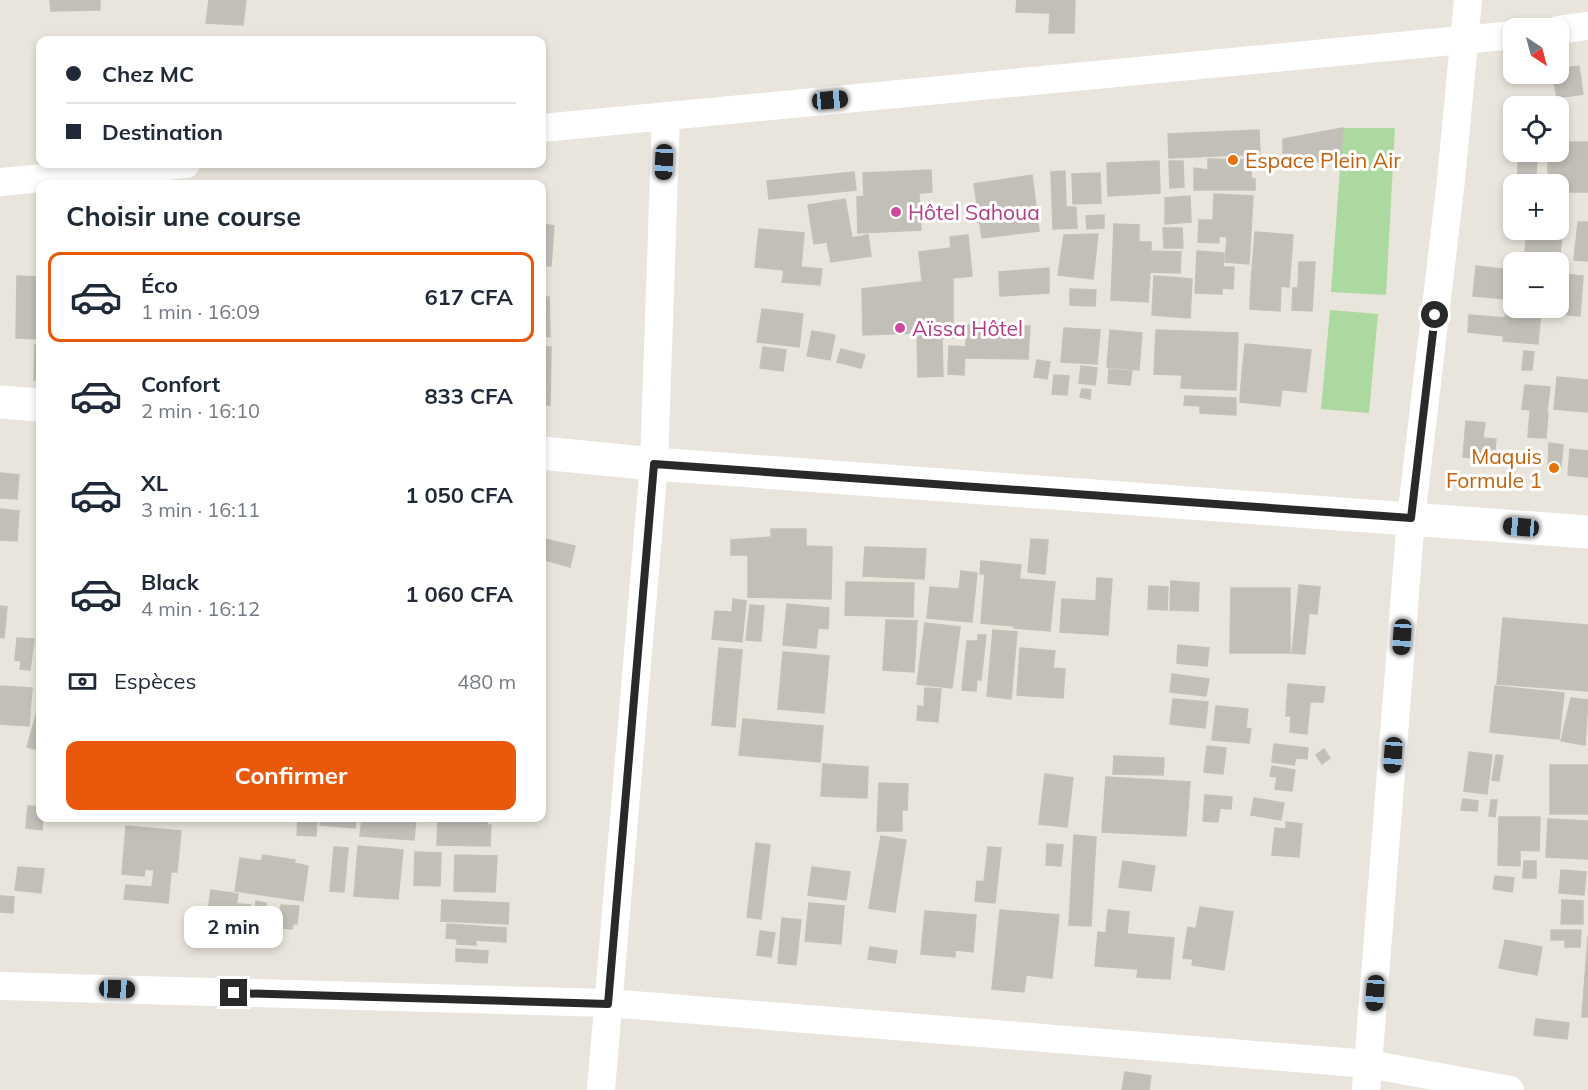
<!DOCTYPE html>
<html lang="fr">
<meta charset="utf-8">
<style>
:root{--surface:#fff;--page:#f2f2f3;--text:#1f2937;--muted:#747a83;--line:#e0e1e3;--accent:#ea580c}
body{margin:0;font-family:Mulish,sans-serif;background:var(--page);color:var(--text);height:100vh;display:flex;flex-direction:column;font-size:22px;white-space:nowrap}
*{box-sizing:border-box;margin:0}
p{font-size:20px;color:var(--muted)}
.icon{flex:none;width:33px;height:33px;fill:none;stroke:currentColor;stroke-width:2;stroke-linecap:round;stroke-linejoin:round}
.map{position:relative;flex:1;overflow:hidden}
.side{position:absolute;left:36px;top:180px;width:510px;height:642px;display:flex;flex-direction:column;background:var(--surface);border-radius:12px;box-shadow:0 3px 9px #0003}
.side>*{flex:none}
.guide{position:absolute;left:36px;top:36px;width:510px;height:132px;border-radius:12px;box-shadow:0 3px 9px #0003;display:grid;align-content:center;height:132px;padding:0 30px;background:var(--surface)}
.needle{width:39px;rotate:144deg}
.fabs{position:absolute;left:1503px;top:18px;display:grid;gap:12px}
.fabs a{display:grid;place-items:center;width:66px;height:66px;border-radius:12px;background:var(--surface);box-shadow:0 3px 9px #0003;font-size:30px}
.end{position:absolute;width:27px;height:27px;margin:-14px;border:8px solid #292929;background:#fff;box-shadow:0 0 0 3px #fff}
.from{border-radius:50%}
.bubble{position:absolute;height:42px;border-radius:12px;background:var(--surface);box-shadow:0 3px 9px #0003;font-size:20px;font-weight:700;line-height:42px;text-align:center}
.car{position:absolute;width:18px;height:36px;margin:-18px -9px;border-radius:8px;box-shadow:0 0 4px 2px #0007;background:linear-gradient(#222 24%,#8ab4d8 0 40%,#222 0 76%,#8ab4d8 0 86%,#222 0)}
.guide b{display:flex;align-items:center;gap:21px;height:57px;font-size:22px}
.guide b+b{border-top:2px solid var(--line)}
.guide i{width:15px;height:15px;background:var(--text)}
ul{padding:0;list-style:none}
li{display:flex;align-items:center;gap:18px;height:90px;margin:0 12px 9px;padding:0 18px;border:3px solid transparent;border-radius:12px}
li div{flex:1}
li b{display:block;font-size:22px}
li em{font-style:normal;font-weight:700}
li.active{border-color:var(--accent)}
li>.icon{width:54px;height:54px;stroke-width:1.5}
h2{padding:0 30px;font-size:27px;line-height:72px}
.pay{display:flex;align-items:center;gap:15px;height:66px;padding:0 30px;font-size:22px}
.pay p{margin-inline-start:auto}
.cta{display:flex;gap:12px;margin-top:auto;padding:12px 30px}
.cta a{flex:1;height:69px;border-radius:12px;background:var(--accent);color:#fff;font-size:24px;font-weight:700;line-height:69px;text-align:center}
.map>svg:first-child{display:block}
.green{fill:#acd99f}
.building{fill:#c2bfb8;stroke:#c4c1b6;stroke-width:1.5}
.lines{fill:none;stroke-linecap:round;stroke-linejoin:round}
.street{stroke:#fff;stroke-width:28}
.secondary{stroke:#fff;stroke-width:33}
.route{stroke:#292929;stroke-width:8}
.food-dot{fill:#e8710a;stroke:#fff;stroke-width:2}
.hotel-dot{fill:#d1479c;stroke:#fff;stroke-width:2}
.labels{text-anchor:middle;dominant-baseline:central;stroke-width:6;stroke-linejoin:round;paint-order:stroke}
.food-label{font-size:21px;fill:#c56008;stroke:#fff;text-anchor:start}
.hotel-label{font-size:21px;fill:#b23c85;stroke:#fff;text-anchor:start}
</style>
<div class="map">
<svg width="1588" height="1090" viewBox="0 0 1588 1090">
<rect width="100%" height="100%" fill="#e9e5dc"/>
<!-- green -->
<g class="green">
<path d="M1343 128H1395L1386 295 1331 292Z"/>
<path d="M1330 310 1378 314 1369 413 1321 409Z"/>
</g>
<!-- building -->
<g class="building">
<path d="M50 0H100V10L51 11Z"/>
<path d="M209 0H246L243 25 206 23Z"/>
<path d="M1017 0H1075L1074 33H1049L1050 13 1016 12Z"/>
<path d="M1579 66 1583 94 1557 98 1553 74H1558V69Z"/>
<path d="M1343 128 1341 158 1283 168V139Z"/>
<path d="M1259 130 1260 154 1169 158 1168 134Z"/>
<path d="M1558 142H1588V192H1558V184H1548V152H1558Z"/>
<path d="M1519 152H1538L1535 184H1517Z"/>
<path d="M1208 159 1251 160V178L1255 179V190H1194V168L1208 170Z"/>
<path d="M1159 161 1160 193 1108 196 1107 163Z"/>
<path d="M1169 161H1183L1184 187 1170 188Z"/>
<path d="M931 170 932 192 919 193 921 230 858 233 857 197 864 196 863 173Z"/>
<path d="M1065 171 1066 207H1076L1077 228 1053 229 1051 172Z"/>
<path d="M854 172 856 190 769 199 767 181Z"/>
<path d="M1100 173 1101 203 1073 204 1072 174Z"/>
<path d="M1032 175 1039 231 982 238 974 184Z"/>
<path d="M1214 194 1253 196 1249 264 1225 262 1227 237 1219 236V243L1198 242 1199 220H1213Z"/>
<path d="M1190 196 1191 222 1165 224V198Z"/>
<path d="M845 199 852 238 868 235 871 256 831 262 827 242 814 244 808 205Z"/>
<path d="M1558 201 1566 202 1558 271V262H1524L1527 230H1558Z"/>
<path d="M1104 215V228L1087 229 1086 216Z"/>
<path d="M1578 222H1588V261L1574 260Z"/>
<path d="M542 224 554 226 551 266 542 265Z"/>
<path d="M1114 224 1139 225V242H1151V251L1181 252 1180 273 1150 272 1148 302 1111 300Z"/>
<path d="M1163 228H1182L1183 248H1164Z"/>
<path d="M759 229 804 233 801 267 822 269 820 285 782 282 784 270 755 267Z"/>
<path d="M1255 232 1293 235 1289 287 1251 284Z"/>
<path d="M1098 234 1093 279 1058 275 1064 235Z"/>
<path d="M968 235 972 276 922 281 919 252 951 248 950 237Z"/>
<path d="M1197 251 1224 253 1223 267H1234L1233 289 1222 288V294L1195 293Z"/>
<path d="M1299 262H1315L1312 311 1292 310 1293 288H1298Z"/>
<path d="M1476 266 1510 270 1507 299 1473 296Z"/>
<path d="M1049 268V293L1000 296 999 272Z"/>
<path d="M1510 270H1514V308H1541L1538 344 1503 341Z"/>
<path d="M1563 274 1583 276 1580 316 1545 313 1546 308H1558V281L1562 282Z"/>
<path d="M17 276 40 277V339L16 338Z"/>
<path d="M1154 276 1192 279 1190 318 1152 315Z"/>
<path d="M953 278V338H942L943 376 918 377 917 333 863 335 862 289Z"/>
<path d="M1251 284 1281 286 1280 311 1250 309Z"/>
<path d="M1070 289 1096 290 1095 306 1070 305Z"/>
<path d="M542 297H549L550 337 542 336Z"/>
<path d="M762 309 803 314 799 347 757 342Z"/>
<path d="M1469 315 1505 318 1504 336 1468 332Z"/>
<path d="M967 325 1030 326 1028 359 965 358Z"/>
<path d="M1064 328 1100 330 1097 364 1061 362Z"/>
<path d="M1110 330 1142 333 1139 370 1107 367Z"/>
<path d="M1156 330 1238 333 1236 390 1181 388 1182 375 1154 374Z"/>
<path d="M812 331 835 335 830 360 807 356Z"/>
<path d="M1245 344 1311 350 1306 392 1241 386Z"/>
<path d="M35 345 40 346V380H34Z"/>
<path d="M949 346 965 347 964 375 948 374Z"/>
<path d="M542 347H551L550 405H542Z"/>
<path d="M763 347 786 350 783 371 760 368Z"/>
<path d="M841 349 865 355 861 368 837 362Z"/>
<path d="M1524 351 1534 352 1532 370H1522Z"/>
<path d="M1037 360 1050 362 1047 379 1034 377Z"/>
<path d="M1081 366 1097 368 1095 385 1079 383Z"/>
<path d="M1109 369 1132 371 1130 385 1108 383Z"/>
<path d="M1054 375 1069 376 1067 395 1052 394Z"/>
<path d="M1557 377 1588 380V412L1554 409Z"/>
<path d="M1525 385 1550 387 1547 412 1522 409Z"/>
<path d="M1241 386 1282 389 1280 406 1240 402Z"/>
<path d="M1082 389 1091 390 1090 399 1080 397Z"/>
<path d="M1185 396 1236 398V415L1200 413V406L1184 405Z"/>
<path d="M1530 411 1548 413 1546 438 1528 437Z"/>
<path d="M1466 421 1485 423 1483 438 1496 439 1494 460 1463 457Z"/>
<path d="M1549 443 1563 445 1561 467 1548 465Z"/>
<path d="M1570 449 1588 451V477L1568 475Z"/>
<path d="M0 473 19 475 17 499 0 498Z"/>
<path d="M0 509 19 511 17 541 0 540Z"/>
<path d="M771 529H806V546L832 547 831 599 748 597V555H731V540L771 537Z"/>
<path d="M545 539 575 546 570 567 542 559Z"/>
<path d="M1031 539 1048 540 1045 574 1028 572Z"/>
<path d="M865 547 926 549 924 579 863 576Z"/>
<path d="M981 561 1021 565 1014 626 981 623 985 574H980Z"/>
<path d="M961 571 977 573 972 622 927 618 930 587 959 589Z"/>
<path d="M1097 578 1112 579 1108 635 1060 632 1062 599 1096 601Z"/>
<path d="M1019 579 1055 582 1050 631 1014 628Z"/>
<path d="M1171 581 1199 583 1198 611 1170 610Z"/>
<path d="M846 582 914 583 913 617 845 615Z"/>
<path d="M1299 585 1320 587 1317 614 1309 613 1305 654 1292 653Z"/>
<path d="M1149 586 1168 587 1167 610 1148 609Z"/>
<path d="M1231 588H1290V653H1230Z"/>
<path d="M733 599 746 601 742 642 712 639 715 611 732 612Z"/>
<path d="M787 604 829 608 828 629 818 628 816 648 783 645Z"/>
<path d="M750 605 764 606 761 641 746 640Z"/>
<path d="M0 606 7 607 4 638 0 637Z"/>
<path d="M1503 618 1588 625V691L1497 684Z"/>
<path d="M886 620 917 621 914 672 883 670Z"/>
<path d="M925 623 960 627 952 688 917 684Z"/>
<path d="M993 630 1017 632 1011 699 987 696Z"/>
<path d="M978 635H986L981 680 977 679 976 691 962 690 967 641H978Z"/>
<path d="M17 638 34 639 30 670 20 669 21 661 15 660Z"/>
<path d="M1178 645 1209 648 1207 666 1177 663Z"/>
<path d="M719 648 742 650 735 727 712 725Z"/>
<path d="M1020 648 1055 651 1053 668 1065 669 1063 698 1017 695Z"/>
<path d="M783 652 829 656 824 713 778 709Z"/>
<path d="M1172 674 1209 679 1206 696 1170 692Z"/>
<path d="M1288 684 1325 687 1323 702H1310L1307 734 1290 732 1291 716H1286Z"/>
<path d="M0 686 32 688 29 726 0 724Z"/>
<path d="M1495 686 1564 693 1559 739 1490 732Z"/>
<path d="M925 688 941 689 938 722 917 720 918 706 924 707Z"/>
<path d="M1571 698 1588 700 1585 745 1561 741Z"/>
<path d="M1173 699 1208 702 1205 728 1170 724Z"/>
<path d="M40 701V750L27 747Z"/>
<path d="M1216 706 1248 709 1246 728 1251 729 1249 743 1212 740Z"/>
<path d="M743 719 823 726 820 762 739 755Z"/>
<path d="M1274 744 1308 748 1307 759 1296 758 1294 765 1272 762Z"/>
<path d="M1207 746 1226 748 1223 774 1204 772Z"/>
<path d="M1324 749 1330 758 1322 764 1316 755Z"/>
<path d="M1469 752 1492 755 1487 794 1464 791Z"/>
<path d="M1496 755 1503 756 1499 781 1492 780Z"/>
<path d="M1114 756 1164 758 1163 775 1113 774Z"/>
<path d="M823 764 868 767 867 798 821 796Z"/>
<rect x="1550" y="765" width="38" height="49"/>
<path d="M1272 766 1295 770 1292 791 1275 789 1277 777 1270 776Z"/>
<path d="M1045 774 1073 778 1067 827 1039 824Z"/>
<path d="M1106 777 1190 782 1186 836 1102 832Z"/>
<path d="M879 783 908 784 907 810H902V831H877Z"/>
<path d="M1205 795 1232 797 1231 809 1220 808 1218 822 1203 821Z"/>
<path d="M1254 798 1284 803 1281 820 1251 815Z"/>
<path d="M1463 799 1478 801 1477 811 1461 810Z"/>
<path d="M1491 800H1497L1495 817 1489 816Z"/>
<path d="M28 806 40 807V818H43L42 830 26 828Z"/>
<path d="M1499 817H1540L1539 851 1520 850V866L1498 865Z"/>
<path d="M298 818H317L316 836 297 835Z"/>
<path d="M321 818H356L355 828 320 825Z"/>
<path d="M362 818H416L414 840 360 836Z"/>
<path d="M438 818H487V825H491L490 846 437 845Z"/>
<path d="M1548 819 1588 821V859L1546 857Z"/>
<path d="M1286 822 1302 824 1299 857 1272 855 1275 828 1286 829Z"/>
<path d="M126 826 181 831 177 872H171L168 903 124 899 126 885 152 887 154 870 145 869 144 876 122 874Z"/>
<path d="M1074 835 1096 837 1091 926 1069 925Z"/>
<path d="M881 836 906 840 895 912 869 908Z"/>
<path d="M756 843 770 845 761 919 747 917Z"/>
<path d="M1047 844 1063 845 1061 866 1046 865Z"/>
<path d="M358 846 403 850 398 899 354 896Z"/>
<path d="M334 847 348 848 344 892 330 891Z"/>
<path d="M988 847 1001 848 995 903 975 901 977 881 984 882Z"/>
<path d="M415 852 441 853 440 886 414 885Z"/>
<path d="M263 855 295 860 294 863 308 866 303 901 235 891 240 858 261 861Z"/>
<path d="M455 855 497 856 495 892 454 891Z"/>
<path d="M1123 861 1155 866 1151 891 1119 887Z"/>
<path d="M1524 861H1536V878H1523Z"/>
<path d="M18 867 44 869 41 893 15 890Z"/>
<path d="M812 867 850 872 846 900 808 895Z"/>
<path d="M1561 870 1586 872 1584 895 1559 893Z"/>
<path d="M1495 876 1514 878 1512 892 1493 889Z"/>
<path d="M211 890 238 894 233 929 206 925Z"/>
<path d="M0 896 14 897 13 913 0 912Z"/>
<path d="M442 900 509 903 508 924 441 921Z"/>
<path d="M1562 900 1583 901V924H1561Z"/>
<path d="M256 901 266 903 265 920H255Z"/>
<path d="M809 903 844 906 841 944 805 941Z"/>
<path d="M238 904 250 905 249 920 237 919Z"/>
<path d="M281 905 299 906 297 924H293L292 929 270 927 272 910 280 911Z"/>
<path d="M1200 907 1233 912 1224 970 1192 965 1193 959 1183 958 1188 927 1196 929Z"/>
<path d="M1000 910 1059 915 1052 978 1026 975 1024 992 992 989Z"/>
<path d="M1108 910 1129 912 1127 934 1174 938 1170 979 1137 977 1138 969 1095 966 1098 932 1106 933Z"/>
<path d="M925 911 976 915 973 952 955 950V957L921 954Z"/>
<path d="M782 918 801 920 796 965 778 963Z"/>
<path d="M447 924 506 928V942L476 940V945L457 944V939L446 938Z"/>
<path d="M1551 930H1581L1580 947H1565V940H1551Z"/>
<path d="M760 931 775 933 771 957 757 955Z"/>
<path d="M1588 936V1017H1582Z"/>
<path d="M1505 940 1542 947 1537 975 1499 968Z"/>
<path d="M870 947 897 951 895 963 868 959Z"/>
<path d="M456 949 488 951 487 963 456 961Z"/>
<path d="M1536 1019 1569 1023 1567 1039 1534 1035Z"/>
<path d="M1125 1072 1151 1076 1149 1090H1122Z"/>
</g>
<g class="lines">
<!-- street -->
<g class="street">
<path d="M1558 30 1588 26"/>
<path d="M542 128 1514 35"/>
<path d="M0 182 186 164"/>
<path d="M0 986 608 1003 1369 1064 1510 1090"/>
<path d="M601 1090 654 464 666 116"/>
<path d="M1366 1090 1411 518 1451 180 1468 0"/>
</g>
<!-- secondary -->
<g class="secondary">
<path d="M0 402 40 405"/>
<path d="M542 453 654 464 1588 532"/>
</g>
</g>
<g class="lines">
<!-- route -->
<path class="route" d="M234 993 608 1004 654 464 1411 518 1435 315"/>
</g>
<!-- markers -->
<g class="food-dot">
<circle cx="1233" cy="160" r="6"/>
<circle cx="1554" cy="468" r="6"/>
</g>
<g class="hotel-dot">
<circle cx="896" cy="212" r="6"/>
<circle cx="900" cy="328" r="6"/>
</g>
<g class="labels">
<!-- food labels -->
<g class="food-label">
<text x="1245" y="160">Espace Plein Air</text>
<text x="1542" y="456" text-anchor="end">Maquis<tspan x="1542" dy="24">Formule 1</tspan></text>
</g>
<!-- hotel labels -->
<g class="hotel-label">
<text x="908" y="212">Hôtel Sahoua</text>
<text x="912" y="328">Aïssa Hôtel</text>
</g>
</g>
</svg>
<div class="fabs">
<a><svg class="needle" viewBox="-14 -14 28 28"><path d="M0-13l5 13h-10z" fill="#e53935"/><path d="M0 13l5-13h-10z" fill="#747a83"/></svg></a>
<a><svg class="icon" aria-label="locate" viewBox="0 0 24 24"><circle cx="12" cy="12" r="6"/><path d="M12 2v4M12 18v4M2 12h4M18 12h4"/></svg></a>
<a>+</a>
<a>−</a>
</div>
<i class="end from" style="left:1435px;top:315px"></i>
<i class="end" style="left:234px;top:993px"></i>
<div class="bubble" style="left:184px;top:906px;width:99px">2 min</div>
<i class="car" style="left:830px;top:100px;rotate:85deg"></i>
<i class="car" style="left:664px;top:162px;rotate:182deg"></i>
<i class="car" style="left:1521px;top:527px;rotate:275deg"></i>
<i class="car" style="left:1402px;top:637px;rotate:184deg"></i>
<i class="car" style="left:1393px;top:755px;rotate:184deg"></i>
<i class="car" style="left:117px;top:989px;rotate:92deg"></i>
<i class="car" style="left:1375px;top:993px;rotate:184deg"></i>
<div class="guide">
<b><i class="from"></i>Chez MC</b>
<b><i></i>Destination</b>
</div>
<section class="side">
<h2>Choisir une course</h2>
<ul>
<li class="active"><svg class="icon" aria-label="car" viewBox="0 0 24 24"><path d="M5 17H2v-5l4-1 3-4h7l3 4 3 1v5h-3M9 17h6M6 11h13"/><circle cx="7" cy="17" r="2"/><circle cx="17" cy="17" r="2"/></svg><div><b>Éco</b><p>1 min · 16:09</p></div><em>617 CFA</em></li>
<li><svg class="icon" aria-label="car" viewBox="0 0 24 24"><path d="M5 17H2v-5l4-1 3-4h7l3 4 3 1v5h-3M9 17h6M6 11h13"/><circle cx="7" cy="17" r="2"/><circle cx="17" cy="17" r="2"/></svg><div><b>Confort</b><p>2 min · 16:10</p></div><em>833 CFA</em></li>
<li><svg class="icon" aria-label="car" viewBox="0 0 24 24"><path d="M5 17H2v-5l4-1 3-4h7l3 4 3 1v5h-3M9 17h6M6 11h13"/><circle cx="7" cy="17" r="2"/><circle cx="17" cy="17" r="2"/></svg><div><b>XL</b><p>3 min · 16:11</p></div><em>1 050 CFA</em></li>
<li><svg class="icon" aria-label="car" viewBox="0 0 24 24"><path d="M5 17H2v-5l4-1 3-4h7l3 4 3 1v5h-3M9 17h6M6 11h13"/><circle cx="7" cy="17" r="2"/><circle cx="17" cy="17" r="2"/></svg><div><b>Black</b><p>4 min · 16:12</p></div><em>1 060 CFA</em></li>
</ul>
<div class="pay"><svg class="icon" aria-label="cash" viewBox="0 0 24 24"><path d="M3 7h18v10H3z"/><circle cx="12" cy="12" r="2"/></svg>Espèces<p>480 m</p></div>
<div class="cta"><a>Confirmer</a></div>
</section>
</div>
